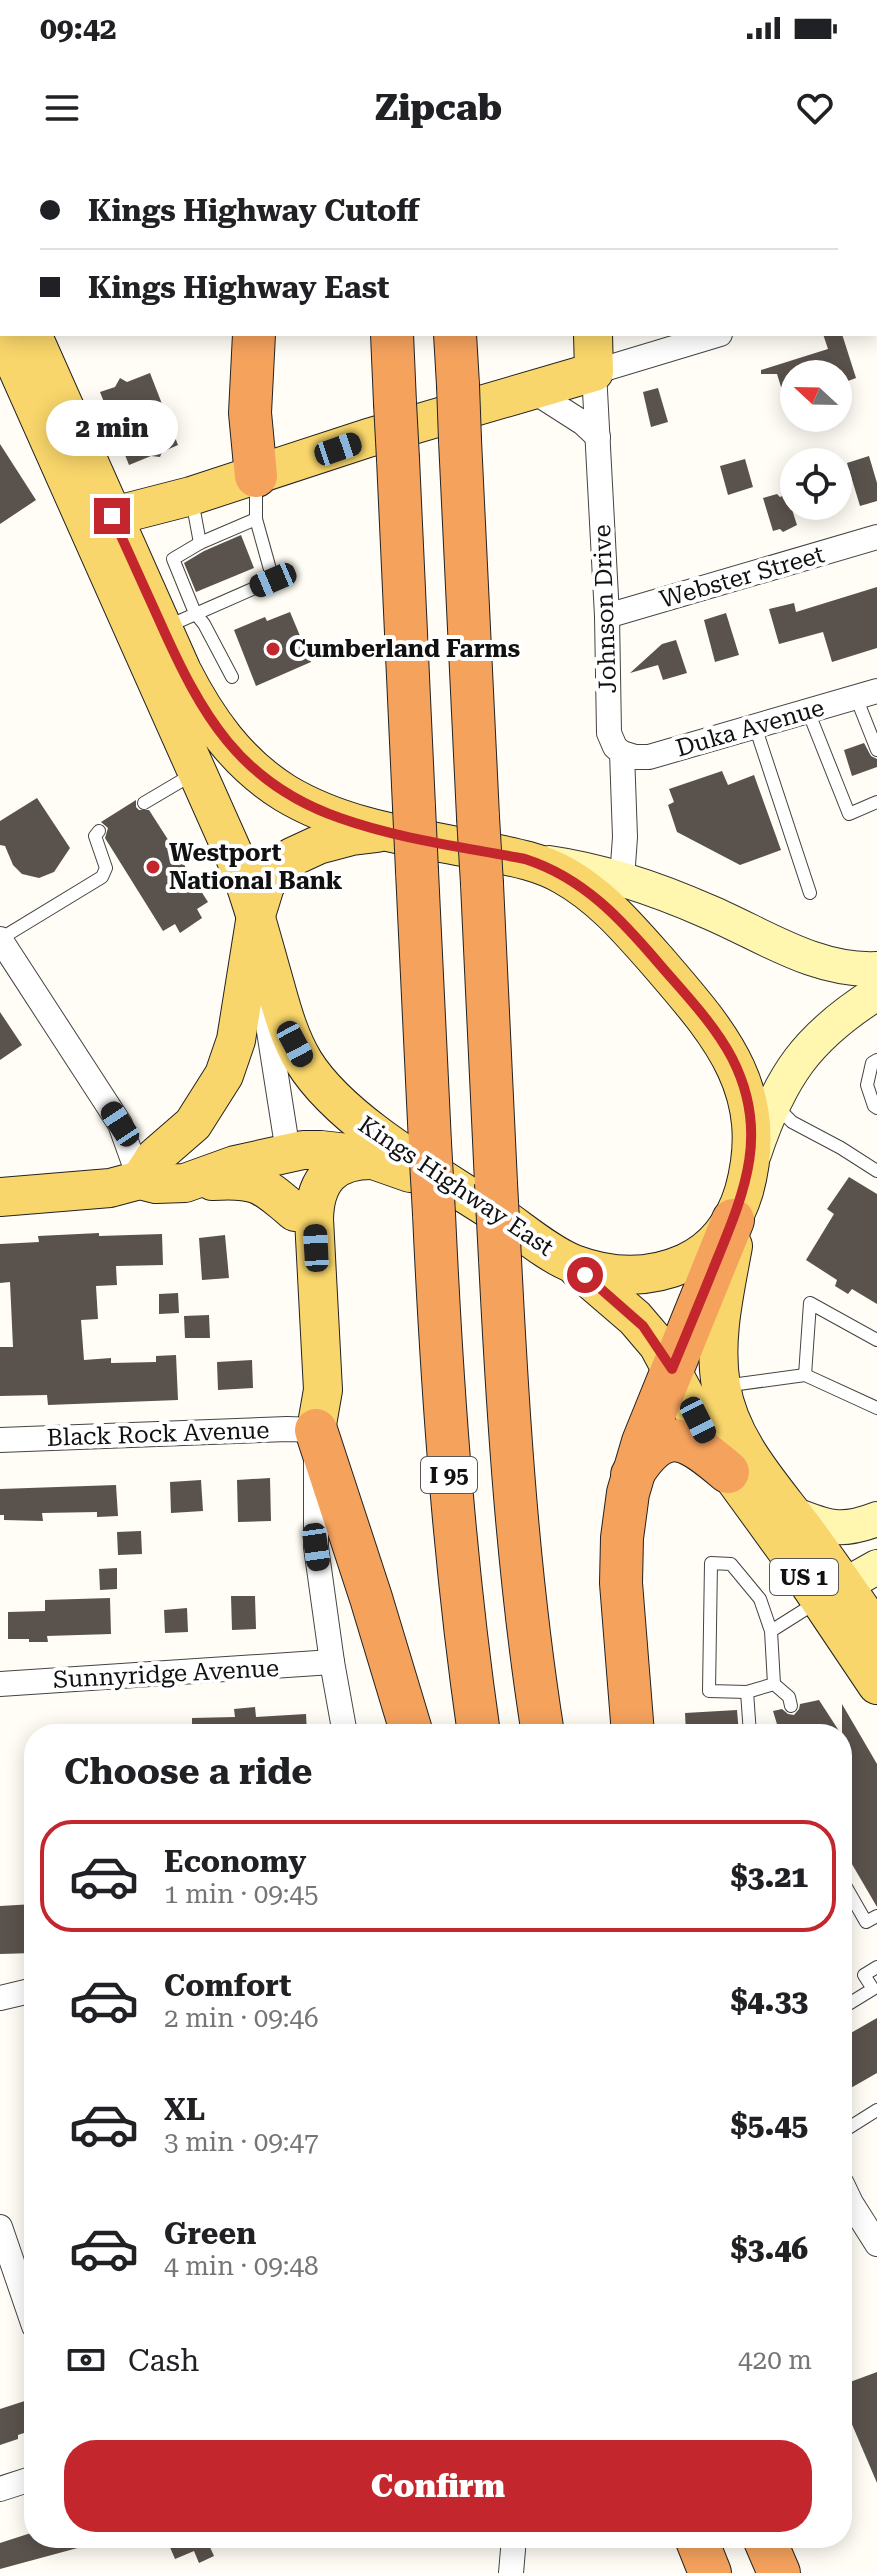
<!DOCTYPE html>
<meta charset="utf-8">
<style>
:root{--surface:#fff;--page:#f2f2f2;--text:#202124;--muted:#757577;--line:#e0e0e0;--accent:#c4262e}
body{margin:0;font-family:"Roboto Serif",serif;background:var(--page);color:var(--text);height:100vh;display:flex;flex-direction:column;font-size:30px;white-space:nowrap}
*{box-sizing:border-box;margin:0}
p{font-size:26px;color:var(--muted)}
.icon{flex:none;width:44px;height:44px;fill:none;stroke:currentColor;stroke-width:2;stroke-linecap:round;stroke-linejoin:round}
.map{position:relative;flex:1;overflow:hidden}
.side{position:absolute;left:24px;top:1564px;width:828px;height:824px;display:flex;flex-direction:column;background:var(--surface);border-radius:32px;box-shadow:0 4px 20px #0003}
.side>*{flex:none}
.banner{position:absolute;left:0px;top:0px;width:878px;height:176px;box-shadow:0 4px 20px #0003;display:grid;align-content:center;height:176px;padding:0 40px;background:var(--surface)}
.needle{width:52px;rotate:292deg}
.fabs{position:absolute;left:780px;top:200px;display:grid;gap:16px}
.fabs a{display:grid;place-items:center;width:72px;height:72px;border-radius:50%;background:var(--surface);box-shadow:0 4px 20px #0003;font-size:40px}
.end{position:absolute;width:36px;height:36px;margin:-18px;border:10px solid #c4262e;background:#fff;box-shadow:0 0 0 4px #fff}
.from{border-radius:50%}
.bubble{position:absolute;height:56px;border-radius:28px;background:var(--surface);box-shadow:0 4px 20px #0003;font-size:26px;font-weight:800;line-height:56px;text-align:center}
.car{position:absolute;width:24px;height:48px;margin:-24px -12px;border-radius:10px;box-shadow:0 0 6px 2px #0007;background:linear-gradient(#222 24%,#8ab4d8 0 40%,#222 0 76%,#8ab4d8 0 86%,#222 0)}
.banner b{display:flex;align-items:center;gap:28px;height:76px;font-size:30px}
.banner b+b{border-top:2px solid var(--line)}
.banner i{width:20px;height:20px;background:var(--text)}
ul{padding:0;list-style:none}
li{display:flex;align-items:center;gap:24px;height:112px;margin:0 16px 12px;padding:0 24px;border:4px solid transparent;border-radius:32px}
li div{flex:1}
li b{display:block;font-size:30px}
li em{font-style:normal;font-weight:800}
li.selected{border-color:var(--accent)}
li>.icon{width:72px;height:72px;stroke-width:1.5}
h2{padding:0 40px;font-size:36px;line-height:96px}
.pay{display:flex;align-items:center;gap:20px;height:88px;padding:0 40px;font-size:30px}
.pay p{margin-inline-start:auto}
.cta{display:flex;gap:16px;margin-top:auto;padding:16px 40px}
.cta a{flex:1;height:92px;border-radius:32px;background:var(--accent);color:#fff;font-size:32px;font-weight:800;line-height:92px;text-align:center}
.status{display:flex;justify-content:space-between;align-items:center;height:56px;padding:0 40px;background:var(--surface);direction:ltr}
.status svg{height:22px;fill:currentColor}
header{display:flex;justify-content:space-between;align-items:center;height:104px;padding:0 40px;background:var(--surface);font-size:36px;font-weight:800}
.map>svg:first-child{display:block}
.building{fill:#5a524d}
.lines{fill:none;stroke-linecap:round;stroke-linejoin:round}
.lane-casing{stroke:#444;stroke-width:14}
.street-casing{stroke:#444;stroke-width:26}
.secondary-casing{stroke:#333;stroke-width:36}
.primary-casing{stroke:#222;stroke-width:40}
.highway-casing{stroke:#222;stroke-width:44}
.lane{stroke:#fff;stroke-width:12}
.street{stroke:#fff;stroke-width:24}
.secondary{stroke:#fff6b0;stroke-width:34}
.primary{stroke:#f9d66b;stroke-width:38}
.highway{stroke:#f5a25d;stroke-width:42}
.highway-bridge-casing{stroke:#222;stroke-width:44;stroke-linecap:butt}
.highway-bridge{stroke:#f5a25d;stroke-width:42}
.route{stroke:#c4262e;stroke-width:10}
.poi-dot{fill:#c4262e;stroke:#fff;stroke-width:3}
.labels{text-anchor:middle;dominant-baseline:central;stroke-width:8;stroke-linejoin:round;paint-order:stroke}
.shield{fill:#fff;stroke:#585858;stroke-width:2}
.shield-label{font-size:22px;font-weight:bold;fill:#111}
.street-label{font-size:24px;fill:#111;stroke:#fff}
.poi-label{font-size:24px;font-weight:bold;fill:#111;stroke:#fff;text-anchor:start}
</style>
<div class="status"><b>09:42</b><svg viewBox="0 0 49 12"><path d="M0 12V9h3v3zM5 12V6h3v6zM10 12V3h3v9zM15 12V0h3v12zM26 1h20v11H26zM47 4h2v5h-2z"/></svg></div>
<header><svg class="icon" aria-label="menu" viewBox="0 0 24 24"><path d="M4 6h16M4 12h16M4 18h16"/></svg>Zipcab<svg class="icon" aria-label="heart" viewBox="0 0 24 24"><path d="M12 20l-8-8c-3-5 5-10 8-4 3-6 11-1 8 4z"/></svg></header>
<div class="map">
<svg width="877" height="2413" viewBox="0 0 877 2413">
<rect width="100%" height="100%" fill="#fffdf5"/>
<!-- building -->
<g class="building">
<path d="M823 174H842L856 218 840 224 838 214H794V256H790L777 214H761V210L828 189Z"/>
<path d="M150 213 178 285 162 292 160 297 151 296 129 305 100 232 115 227 120 218 127 222Z"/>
<path d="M658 228 668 262 651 267 643 232Z"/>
<path d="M0 284 36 340 0 364Z"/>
<path d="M869 296 877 323V341L860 346 847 303Z"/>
<path d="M745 299 753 327 728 335 720 306Z"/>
<path d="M777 334 780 337 787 334 797 365 783 372 780 369 773 371 763 338Z"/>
<path d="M241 375 254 408 196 432 184 403 204 391Z"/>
<path d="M877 427V488L832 502 823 472 779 484 769 449 794 443 796 452Z"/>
<path d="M290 452 311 502 256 526 234 470 265 457 267 461Z"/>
<path d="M726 453 739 495 715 502 704 460Z"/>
<path d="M676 480 687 513 663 520 658 505 630 513 662 484Z"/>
<path d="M864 583 871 596 877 599V607L852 616 844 590Z"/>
<path d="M722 611 728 625 754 615 781 690 740 705 677 672 668 645 674 642 669 629Z"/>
<path d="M37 638 70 688 54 712 39 718 22 714 13 705 5 686 0 685V661Z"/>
<path d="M136 640V647L139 650H149L208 742 197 749 202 758 180 773 175 764 163 771 105 678 108 668 101 662Z"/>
<path d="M0 852 22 885 0 900Z"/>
<path d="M849 1017 877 1034V1144L852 1129 848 1134 835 1126 837 1120 806 1100 834 1054 827 1049Z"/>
<path d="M99 1073V1076L162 1074 163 1105 116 1106 117 1125 96 1126 98 1159 81 1160 84 1200 111 1198V1203L156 1202V1196L176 1195 178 1240 48 1245 47 1235 0 1236V1187H13L10 1122 0 1123V1084L39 1082 38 1076Z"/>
<path d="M225 1075 229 1118 202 1120 199 1078Z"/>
<path d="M178 1133 179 1153 159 1154V1134Z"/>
<path d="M209 1155 210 1178H185L184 1156Z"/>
<path d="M252 1200 253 1228 218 1230 217 1202Z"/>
<path d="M270 1318 271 1361 238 1362 237 1320Z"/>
<path d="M201 1320 203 1351 171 1353 170 1322Z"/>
<path d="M116 1325 118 1356 97 1357V1352L42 1353 43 1361 4 1360V1355H0V1329Z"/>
<path d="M141 1371 142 1394 118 1395 117 1372Z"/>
<path d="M117 1408V1429L100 1430 99 1409Z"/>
<path d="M231 1436H255L256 1469 232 1470Z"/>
<path d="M110 1438 111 1474 47 1476 48 1482H29V1479H8V1452L45 1451V1440Z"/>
<path d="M187 1448 188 1472 165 1473 164 1450Z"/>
<path d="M819 1540 841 1574H780L773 1551 782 1549 788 1554 794 1555 799 1549 800 1544Z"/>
<path d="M842 1544 877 1604V1747L842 1687Z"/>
<path d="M255 1547 256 1557 306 1554 307 1574H192V1558L235 1557 234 1549Z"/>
<path d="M737 1550 739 1574H686L685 1553Z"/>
<path d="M34 1744V1793L0 1794V1746Z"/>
<path d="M877 1858V1913L842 1933V1878Z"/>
<path d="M877 2212V2323L842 2241V2225Z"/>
<path d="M34 2238V2256L29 2258 33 2270 18 2275V2279L0 2285V2249Z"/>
<path d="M34 2372V2378H96V2383L0 2409V2383Z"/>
<path d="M166 2378H225L209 2385 214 2396 199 2403 194 2391 175 2399Z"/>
</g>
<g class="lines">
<defs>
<g id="lane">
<path d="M192 340 200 383"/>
<path d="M256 359V323"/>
<path d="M166 467 273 420 256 359 200 383 173 399 195 453 204 464 232 517"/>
<path d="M856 537 877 590"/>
<path d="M808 551 849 654 877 642"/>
<path d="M755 566 810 733"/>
<path d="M144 643 193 614"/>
<path d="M0 779 102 717 106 708 95 676 99 671"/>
<path d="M877 900 872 903 867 925 874 946 877 948"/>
<path d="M776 946 792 962 841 988 877 1011"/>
<path d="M805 1215 810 1143 877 1180"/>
<path d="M724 1226 805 1215 877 1248"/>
<path d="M771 1471 774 1524 747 1532 709 1531 711 1403 731 1404 760 1439 771 1471 817 1442"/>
<path d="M774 1524 789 1537 791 1546"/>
<path d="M747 1532 750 1574"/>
<path d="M842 1720 866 1762 877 1756"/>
<path d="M842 1848 873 1829 864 1815 877 1807"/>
<path d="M842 1972 877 1950"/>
</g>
<g id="street">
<path d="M876 127H877"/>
<path d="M533 231 583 263 598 277"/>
<path d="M607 456 877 377"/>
<path d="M622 593 635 597H649L877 531"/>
<path d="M622 719 625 677 622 593 615 587 609 573 607 456 594 212 720 174"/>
<path d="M0 779 120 964 140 1020"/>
<path d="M263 833 288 992"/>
<path d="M0 1280 287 1269 316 1270V1387L332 1502 345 1574"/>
<path d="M0 1524 332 1502"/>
<path d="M0 1838 34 1830"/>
<path d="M842 2024 851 2043 877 2084"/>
<path d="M0 2067 34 2166"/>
<path d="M0 2329 34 2318"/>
<path d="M511 2413 514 2378"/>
</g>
<g id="secondary">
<path d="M549 703C605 711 657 729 709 752 763 775 816 812 877 809"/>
<path d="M754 994C780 916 807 877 877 833"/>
<path d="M793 1354C828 1368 841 1373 877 1359"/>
<path d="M845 1425 877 1407"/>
</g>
<g id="primary">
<path d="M586 0V2"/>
<path d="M0 100 2 105"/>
<path d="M2 174 234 695C250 733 260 772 271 811 280 842 287 874 304 902 342 963 439 1016 500 1056 522 1071 550 1095 574 1104 611 1118 649 1119 685 1103 716 1089 734 1064 744 1031 772 930 719 873 658 802 629 769 601 736 563 715 536 700 507 696 478 690 412 677 343 668 285 633 237 603 207 560 182 511L32 174"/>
<path d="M90 362 191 336 368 278 594 212 593 174"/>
<path d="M140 1020 155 997 193 964 224 915 236 880 256 755 265 726 272 715 292 697 318 685 352 676 377 673"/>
<path d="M212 1021C257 1018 262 1024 295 1052"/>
<path d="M0 1037 110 1028 140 1020 156 1024 185 1023 235 1005 303 990H321L356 994 410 1013"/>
<path d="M733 1086C725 1131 713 1179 721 1226 730 1283 773 1327 807 1373 831 1406 854 1439 877 1473"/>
<path d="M578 1109 635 1158 658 1185 717 1295 789 1394 877 1525"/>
<path d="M316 1270 323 1230 314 1059C315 1019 334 999 374 1000"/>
</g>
<g id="highway">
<path d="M383 0 384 2"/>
<path d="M447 0V2"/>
<path d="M279 2V0"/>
<path d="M254 174 250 253 256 316"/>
<path d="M392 174 395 243"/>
<path d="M455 174 458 225"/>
<path d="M460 280 478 657"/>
<path d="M398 299 414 647"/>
<path d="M417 711 430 983"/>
<path d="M482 724 496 1023"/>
<path d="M434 1054C442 1228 454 1401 479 1574"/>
<path d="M500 1099C508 1258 518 1417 543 1574"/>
<path d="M316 1270 371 1438 412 1574"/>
<path d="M632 1315C666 1262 687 1277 728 1312"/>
<path d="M633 1574 621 1423 622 1378 628 1333 643 1282 733 1060"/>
<path d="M696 2378 710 2413"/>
<path d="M764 2378 779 2413"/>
</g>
</defs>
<!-- lane casing -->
<use href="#lane" class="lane-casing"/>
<!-- street casing -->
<use href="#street" class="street-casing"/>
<!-- secondary casing -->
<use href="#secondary" class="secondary-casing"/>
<!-- primary casing -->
<use href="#primary" class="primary-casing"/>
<!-- highway casing -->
<use href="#highway" class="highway-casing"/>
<!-- lane -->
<use href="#lane" class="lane"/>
<!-- street -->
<use href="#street" class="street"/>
<!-- secondary -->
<use href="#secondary" class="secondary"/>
<!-- primary -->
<use href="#primary" class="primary"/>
<!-- highway -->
<use href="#highway" class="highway"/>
<defs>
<g id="highway-bridge">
<path d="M458 225 460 280"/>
<path d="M395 243 398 299"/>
<path d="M414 647 417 711"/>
<path d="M478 657 482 724"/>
<path d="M430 983 434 1054"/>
<path d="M496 1023 500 1099"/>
</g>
</defs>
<!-- highway-bridge casing -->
<use href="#highway-bridge" class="highway-bridge-casing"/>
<!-- highway-bridge -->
<use href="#highway-bridge" class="highway-bridge"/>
</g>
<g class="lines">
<!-- route -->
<path class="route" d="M112 356C128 392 144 427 160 462 201 554 239 623 340 658 399 679 463 687 525 699 584 718 622 760 661 806 686 835 714 864 732 898 770 972 745 1031 716 1102 702 1137 687 1173 672 1209L643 1166 585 1115"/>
</g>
<!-- markers -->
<g class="poi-dot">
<circle cx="273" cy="489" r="8"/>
<circle cx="153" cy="707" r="8"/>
</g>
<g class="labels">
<!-- shield labels -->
<g class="shield">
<rect x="421" y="1297" width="56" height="36" rx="6"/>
<rect x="770" y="1399" width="68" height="36" rx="6"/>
</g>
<g class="shield-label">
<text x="449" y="1315">I 95</text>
<text x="804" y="1417">US 1</text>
</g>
<!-- street labels -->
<g class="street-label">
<text transform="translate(742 417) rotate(-16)">Webster Street</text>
<text transform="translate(605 449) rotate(-92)">Johnson Drive</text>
<text transform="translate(750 568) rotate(-16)">Duka Avenue</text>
<text transform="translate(456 1026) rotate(34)">Kings Highway East</text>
<text transform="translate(158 1274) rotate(-2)">Black Rock Avenue</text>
<text transform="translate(166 1514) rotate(-3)">Sunnyridge Avenue</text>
</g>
<!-- poi labels -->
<g class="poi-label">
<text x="289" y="489">Cumberland Farms</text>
<text x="169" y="693">Westport<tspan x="169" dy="28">National Bank</tspan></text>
</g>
</g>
</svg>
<div class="fabs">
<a><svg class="needle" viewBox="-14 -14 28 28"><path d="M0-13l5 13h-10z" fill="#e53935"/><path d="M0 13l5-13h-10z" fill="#757577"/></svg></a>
<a><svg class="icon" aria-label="locate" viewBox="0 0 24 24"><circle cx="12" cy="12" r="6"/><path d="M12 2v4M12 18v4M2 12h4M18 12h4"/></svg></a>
</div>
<i class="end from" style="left:585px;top:1115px"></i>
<i class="end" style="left:112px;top:356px"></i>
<div class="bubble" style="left:46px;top:240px;width:132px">2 min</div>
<i class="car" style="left:338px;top:289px;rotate:71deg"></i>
<i class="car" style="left:273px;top:420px;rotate:247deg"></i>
<i class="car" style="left:295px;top:884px;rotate:152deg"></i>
<i class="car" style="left:120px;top:964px;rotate:327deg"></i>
<i class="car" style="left:316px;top:1088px;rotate:357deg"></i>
<i class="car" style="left:698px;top:1260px;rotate:153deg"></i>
<i class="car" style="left:316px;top:1387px;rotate:172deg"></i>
<div class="banner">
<b><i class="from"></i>Kings Highway Cutoff</b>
<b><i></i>Kings Highway East</b>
</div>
<section class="side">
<h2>Choose a ride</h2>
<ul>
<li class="selected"><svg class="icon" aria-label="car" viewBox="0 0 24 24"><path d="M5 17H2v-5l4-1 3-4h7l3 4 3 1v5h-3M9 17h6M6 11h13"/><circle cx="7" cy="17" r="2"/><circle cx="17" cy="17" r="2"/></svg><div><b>Economy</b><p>1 min · 09:45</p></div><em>$3.21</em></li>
<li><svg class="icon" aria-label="car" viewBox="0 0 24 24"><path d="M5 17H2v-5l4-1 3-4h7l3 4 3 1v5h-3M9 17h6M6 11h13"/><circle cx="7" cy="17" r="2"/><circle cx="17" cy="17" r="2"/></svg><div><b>Comfort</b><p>2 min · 09:46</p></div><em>$4.33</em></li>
<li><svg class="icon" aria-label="car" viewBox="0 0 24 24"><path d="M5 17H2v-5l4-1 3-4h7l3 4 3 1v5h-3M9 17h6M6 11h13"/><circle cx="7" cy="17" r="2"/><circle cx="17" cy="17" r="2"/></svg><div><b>XL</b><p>3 min · 09:47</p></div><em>$5.45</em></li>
<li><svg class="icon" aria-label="car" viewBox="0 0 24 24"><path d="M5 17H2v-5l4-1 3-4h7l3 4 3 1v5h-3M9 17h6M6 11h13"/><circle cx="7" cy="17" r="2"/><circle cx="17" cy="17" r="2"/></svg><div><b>Green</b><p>4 min · 09:48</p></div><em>$3.46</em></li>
</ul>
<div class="pay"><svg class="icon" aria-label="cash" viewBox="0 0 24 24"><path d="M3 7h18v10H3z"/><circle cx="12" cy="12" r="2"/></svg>Cash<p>420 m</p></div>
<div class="cta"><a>Confirm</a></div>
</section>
</div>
